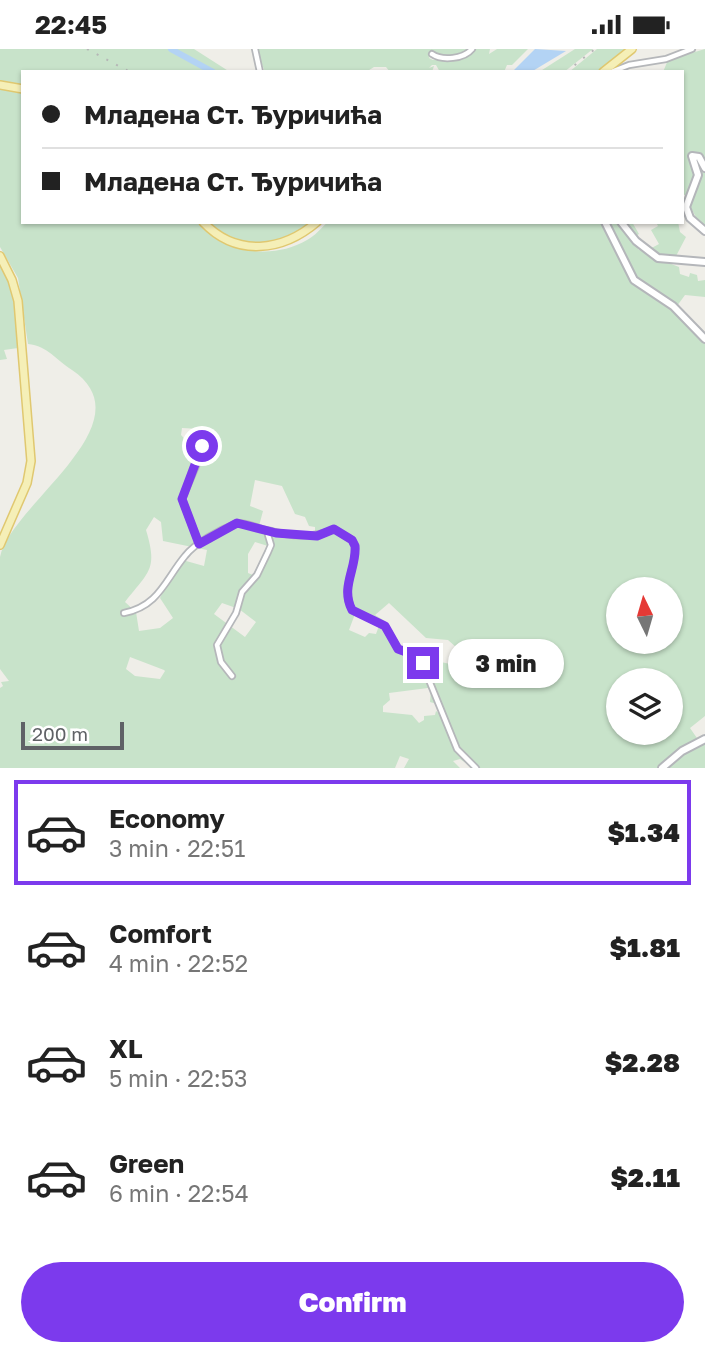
<!DOCTYPE html>
<meta charset="utf-8">
<style>
:root{--surface:#fff;--page:#f6f6f6;--text:#222;--muted:#767676;--line:#e0e0e0;--accent:#7c3aed}
body{margin:0;font-family:"Golos Text",sans-serif;background:var(--page);color:var(--text);height:100vh;display:flex;flex-direction:column;font-size:26px;white-space:nowrap}
*{box-sizing:border-box;margin:0}
p{font-size:23px;color:var(--muted)}
.icon{flex:none;width:38px;height:38px;fill:none;stroke:currentColor;stroke-width:2;stroke-linecap:round;stroke-linejoin:round}
.map{position:relative;height:719px;overflow:hidden}
.sheet{display:flex;flex-direction:column;background:var(--surface);flex:1}
.sheet>*{flex:none}
.guide{position:absolute;left:21px;top:21px;width:663px;height:154px;border-radius:0px;box-shadow:0 2px 5px #0004;display:grid;align-content:center;height:154px;padding:0 21px;background:var(--surface)}
.needle{width:46px;rotate:355deg}
.controls{position:absolute;left:606px;top:528px;display:grid;gap:14px}
.controls a{display:grid;place-items:center;width:77px;height:77px;border-radius:50%;background:var(--surface);box-shadow:0 2px 5px #0004;font-size:35px}
.scale{position:absolute;left:21px;bottom:18px;width:103px;box-sizing:border-box;padding-left:7px;border:4px solid #5f6266;border-top:0;font-size:19px;line-height:24px;white-space:nowrap;color:#5f6266;-webkit-text-stroke:5px #fff;paint-order:stroke}
.end{position:absolute;width:32px;height:32px;margin:-16px;border:9px solid #7c3aed;background:#fff;box-shadow:0 0 0 4px #fff}
.from{border-radius:50%}
.bubble{position:absolute;height:49px;border-radius:24px;background:var(--surface);box-shadow:0 2px 5px #0004;font-size:23px;font-weight:800;line-height:49px;text-align:center}
.guide b{display:flex;align-items:center;gap:24px;height:66px;font-size:26px}
.guide b+b{border-top:2px solid var(--line)}
.guide i{width:18px;height:18px;background:var(--text)}
ul{padding:12px 0 0;list-style:none}
li{display:flex;align-items:center;gap:21px;height:105px;margin:0 14px 10px;padding:0 7px;border:4px solid transparent;border-radius:0px}
li div{flex:1}
li b{display:block;font-size:26px}
li em{font-style:normal;font-weight:800}
li.selected{border-color:var(--accent)}
li>.icon{width:63px;height:63px;stroke-width:1.5}
.action{display:flex;gap:14px;margin-top:auto;padding:14px 21px}
.action a{flex:1;height:80px;border-radius:42px;background:var(--accent);color:#fff;font-size:28px;font-weight:800;line-height:80px;text-align:center}
.status{display:flex;justify-content:space-between;align-items:center;height:49px;padding:0 35px;background:var(--surface);direction:ltr}
.status svg{height:19px;fill:currentColor}
.map>svg:first-child{display:block}
.green{fill:#c8e3ca;fill-rule:evenodd}
.water{fill:#b3d3f4}
.lines{fill:none;stroke-linecap:round;stroke-linejoin:round}
.river{stroke:#b3d3f4;stroke-width:6}
.street-casing{stroke:#b5b7ba;stroke-width:8}
.secondary-casing{stroke:#b4b6ba;stroke-width:10}
.primary-casing{stroke:#e0c870;stroke-width:10}
.street{stroke:#fff;stroke-width:4.5}
.secondary{stroke:#fff;stroke-width:6}
.primary{stroke:#f5efb7;stroke-width:7}
.rail{stroke:#b5b6b6;stroke-width:2;stroke-dasharray:2 9;stroke-linecap:butt}
.route{stroke:#7c3aed;stroke-width:9}
</style>
<div class="status"><b>22:45</b><svg viewBox="0 0 49 12"><path d="M0 12V9h3v3zM5 12V6h3v6zM10 12V3h3v9zM15 12V0h3v12zM26 1h20v11H26zM47 4h2v5h-2z"/></svg></div>
<div class="map">
<svg width="705" height="719" viewBox="0 0 705 719">
<rect width="100%" height="100%" fill="#efeee8"/>
<!-- green -->
<g class="green">
<path d="M0 0H194L230 23H23V173H198C224 203 271 212 307 191 315 187 321 179 328 173H632L639 185 634 188 623 179 639 201 646 202 659 195 651 181 658 177 656 173H678L680 183 686 188 675 209 661 211 679 218 680 225 689 228 690 224 697 226 698 232 705 231V248L685 246 677 257 654 244 705 285V667L690 679 699 692H705V719H473L460 710 453 712 460 719H404L409 710 400 707 395 719H0V639L3 637 1 633 9 632 0 620C0 594 0 567 0 540 0 530 0 518 0 508 10 456 150 374 72 321 56 311 48 297 28 295L18 229 0 198ZM182 379 200 380V400L193 399 181 386ZM255 431 282 437 295 465 305 468 309 477 315 478V485L277 482 259 477 263 462 250 457ZM154 468 161 473 163 492 207 501 204 517 179 510 160 549 173 569 160 579 139 582 136 563 125 553C149 522 158 521 146 481ZM255 493 268 497 253 526 248 524V505ZM618 541H670V593H618ZM222 554 239 560 256 573 245 588 214 565ZM389 554 426 589 448 591 473 613 470 619 426 610 412 600 395 594 385 572 375 566ZM355 565 380 574 376 585 369 584 365 588 349 581ZM130 608 164 621 165 622 160 630 135 627 126 620ZM618 632H670V655H675L679 665 670 671 671 684 667 688 662 684H618ZM428 639 431 641 430 653 437 655 442 662 440 665 436 662 435 666 424 667V671L419 674 412 666 383 663V657L390 651 389 644Z"/>
<path d="M256 0H471C460 8 443 11 431 3L429 9 433 11 465 7 473 0H490L489 5 497 0H528L512 16H507L504 23H440L436 16H432L429 19 434 17 432 23H390L386 18H374L366 23H265Z"/>
<path d="M575 0H593L564 23H539Z"/>
<path d="M597 0H626L596 23H569Z"/>
<path d="M705 0V177L698 172 690 157 694 145 683 146 682 23H663L668 11Z"/>
<path d="M208 173H312C281 200 238 202 208 173Z"/>
<path d="M0 216C15 240 20 271 18 299L4 301 7 310 0 311Z"/>
</g>
<!-- water -->
<path class="water" d="M535 0 566 2 531 23H512Z"/>
<g class="lines">
<!-- river -->
<path class="river" d="M171 0 213 23"/>
<defs>
<g id="street">
<path d="M255 0 260 23"/>
<path d="M432 5C442 12 464 10 472 0"/>
<path d="M611 23 629 16 666 10 692 0"/>
<path d="M199 387 202 403 182 450 199 495"/>
<path d="M124 564C159 557 165 531 185 507 195 494 219 481 235 475 244 472 257 479 266 481 290 487 313 490 334 480L352 491 355 497C357 519 340 538 352 561L385 577 398 600 420 609 457 700 476 719"/>
<path d="M232 627 221 613 217 596 236 564 242 543 257 526 268 503 271 496 268 486 271 482"/>
</g>
<g id="secondary">
<path d="M705 119 699 108 692 107 698 126 686 158 690 169 705 182"/>
<path d="M605 173 634 231 673 257 705 290"/>
<path d="M621 173 636 192 658 209 705 213"/>
<path d="M662 719 682 702 705 690"/>
</g>
<g id="primary">
<path d="M603 23 632 0"/>
<path d="M0 36 23 40"/>
<path d="M203 173C237 209 283 202 317 173"/>
<path d="M0 207 12 231 18 252 31 412 27 434 0 496"/>
</g>
</defs>
<!-- street casing -->
<use href="#street" class="street-casing"/>
<!-- secondary casing -->
<use href="#secondary" class="secondary-casing"/>
<!-- primary casing -->
<use href="#primary" class="primary-casing"/>
<!-- street -->
<use href="#street" class="street"/>
<!-- secondary -->
<use href="#secondary" class="secondary"/>
<!-- primary -->
<use href="#primary" class="primary"/>
<!-- rail -->
<g class="rail">
<path d="M87 0 130 23"/>
<path d="M566 23 595 0"/>
</g>
</g>
<g class="lines">
<!-- route -->
<path class="route" d="M202 397 182 450 199 495 237 474 276 484 317 487 334 480 352 491 355 497C357 519 340 538 352 561L385 577 398 600 417 607 423 614"/>
</g>
</svg>
<div class="controls">
<a><svg class="needle" viewBox="-14 -14 28 28"><path d="M0-13l5 13h-10z" fill="#e53935"/><path d="M0 13l5-13h-10z" fill="#767676"/></svg></a>
<a><svg class="icon" aria-label="layers" viewBox="0 0 24 24"><path d="M12 4l9 5-9 5-9-5zM3 14l9 5 9-5"/></svg></a>
</div>
<div class="scale">200 m</div>
<i class="end from" style="left:202px;top:397px"></i>
<i class="end" style="left:423px;top:614px"></i>
<div class="bubble" style="left:448px;top:590px;width:116px">3 min</div>
<div class="guide">
<b><i class="from"></i>Младена Ст. Ђуричића</b>
<b><i></i>Младена Ст. Ђуричића</b>
</div>
</div>
<section class="sheet">
<ul>
<li class="selected"><svg class="icon" aria-label="car" viewBox="0 0 24 24"><path d="M5 17H2v-5l4-1 3-4h7l3 4 3 1v5h-3M9 17h6M6 11h13"/><circle cx="7" cy="17" r="2"/><circle cx="17" cy="17" r="2"/></svg><div><b>Economy</b><p>3 min · 22:51</p></div><em>$1.34</em></li>
<li><svg class="icon" aria-label="car" viewBox="0 0 24 24"><path d="M5 17H2v-5l4-1 3-4h7l3 4 3 1v5h-3M9 17h6M6 11h13"/><circle cx="7" cy="17" r="2"/><circle cx="17" cy="17" r="2"/></svg><div><b>Comfort</b><p>4 min · 22:52</p></div><em>$1.81</em></li>
<li><svg class="icon" aria-label="car" viewBox="0 0 24 24"><path d="M5 17H2v-5l4-1 3-4h7l3 4 3 1v5h-3M9 17h6M6 11h13"/><circle cx="7" cy="17" r="2"/><circle cx="17" cy="17" r="2"/></svg><div><b>XL</b><p>5 min · 22:53</p></div><em>$2.28</em></li>
<li><svg class="icon" aria-label="car" viewBox="0 0 24 24"><path d="M5 17H2v-5l4-1 3-4h7l3 4 3 1v5h-3M9 17h6M6 11h13"/><circle cx="7" cy="17" r="2"/><circle cx="17" cy="17" r="2"/></svg><div><b>Green</b><p>6 min · 22:54</p></div><em>$2.11</em></li>
</ul>
<div class="action"><a>Confirm</a></div>
</section>
